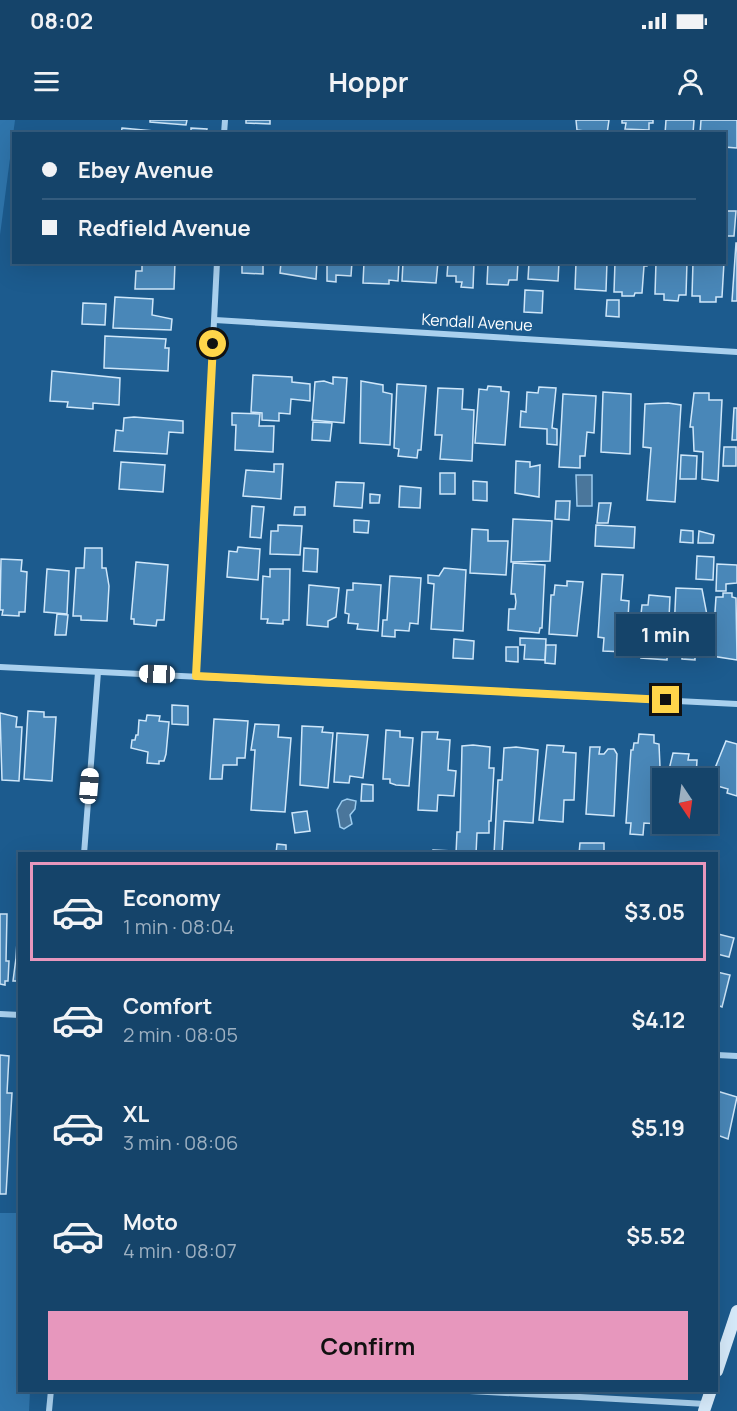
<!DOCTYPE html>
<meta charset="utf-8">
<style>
:root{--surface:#15446a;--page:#224e72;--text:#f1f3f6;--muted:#9db0c1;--line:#345c7e;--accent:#e797bd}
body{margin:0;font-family:Manrope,sans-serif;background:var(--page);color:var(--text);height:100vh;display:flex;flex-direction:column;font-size:22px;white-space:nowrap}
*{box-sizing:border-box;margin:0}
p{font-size:20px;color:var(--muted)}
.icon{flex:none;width:33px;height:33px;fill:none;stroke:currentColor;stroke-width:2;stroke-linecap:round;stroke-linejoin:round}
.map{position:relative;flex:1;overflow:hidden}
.drawer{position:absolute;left:18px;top:732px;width:700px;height:540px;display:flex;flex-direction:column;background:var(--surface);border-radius:0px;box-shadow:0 6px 24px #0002,0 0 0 2px var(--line)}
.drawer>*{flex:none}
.top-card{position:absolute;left:12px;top:12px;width:714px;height:132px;border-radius:0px;box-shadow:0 6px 24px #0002,0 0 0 2px var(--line);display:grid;align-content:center;height:132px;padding:0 30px;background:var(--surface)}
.needle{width:39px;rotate:167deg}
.tools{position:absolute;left:652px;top:648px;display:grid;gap:12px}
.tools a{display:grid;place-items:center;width:66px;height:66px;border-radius:0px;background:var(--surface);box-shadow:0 6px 24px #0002,0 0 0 2px var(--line);font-size:30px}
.end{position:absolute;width:27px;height:27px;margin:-14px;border:8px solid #ffd54a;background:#111;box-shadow:0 0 0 3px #111}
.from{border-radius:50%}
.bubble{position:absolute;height:42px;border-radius:0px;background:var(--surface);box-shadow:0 6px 24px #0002,0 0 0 2px var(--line);font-size:20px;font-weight:700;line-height:42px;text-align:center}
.car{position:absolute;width:18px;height:36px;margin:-18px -9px;border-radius:8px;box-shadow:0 0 4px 2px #0007;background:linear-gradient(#fff 24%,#345 0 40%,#fff 0 76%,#345 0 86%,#fff 0)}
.top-card b{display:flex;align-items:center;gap:21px;height:57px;font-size:22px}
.top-card b+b{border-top:2px solid var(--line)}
.top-card i{width:15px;height:15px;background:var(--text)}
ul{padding:10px 0 0;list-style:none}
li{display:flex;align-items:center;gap:18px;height:99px;margin:0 12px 9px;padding:0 18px;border:3px solid transparent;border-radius:0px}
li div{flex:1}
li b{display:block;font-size:22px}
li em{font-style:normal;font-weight:700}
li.selected{border-color:var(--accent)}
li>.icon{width:54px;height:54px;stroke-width:1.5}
.primary-button{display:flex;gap:12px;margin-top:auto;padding:12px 30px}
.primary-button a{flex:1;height:69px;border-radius:0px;background:var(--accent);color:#111;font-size:24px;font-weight:700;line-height:69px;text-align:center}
.status{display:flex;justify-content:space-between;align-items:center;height:42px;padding:0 30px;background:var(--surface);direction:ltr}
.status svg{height:16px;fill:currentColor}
header{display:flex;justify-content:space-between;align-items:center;height:78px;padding:0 30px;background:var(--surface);font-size:27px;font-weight:700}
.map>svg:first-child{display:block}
.green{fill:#2f75ac}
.water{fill:#4a769b;stroke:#9cccef;stroke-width:1.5}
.building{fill:#4987b8;stroke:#cfe7fa;stroke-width:1.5}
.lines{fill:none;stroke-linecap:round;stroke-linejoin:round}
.street{stroke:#a9d0ee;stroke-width:6}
.secondary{stroke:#d6eafa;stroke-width:12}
.route{stroke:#ffd54a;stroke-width:8}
.labels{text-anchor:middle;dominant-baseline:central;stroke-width:4.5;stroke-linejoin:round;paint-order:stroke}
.street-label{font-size:16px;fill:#fff;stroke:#1c5b8e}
</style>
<div class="status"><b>08:02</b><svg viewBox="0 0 49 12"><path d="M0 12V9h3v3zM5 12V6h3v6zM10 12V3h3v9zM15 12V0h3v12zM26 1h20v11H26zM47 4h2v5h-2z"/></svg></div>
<header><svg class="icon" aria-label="menu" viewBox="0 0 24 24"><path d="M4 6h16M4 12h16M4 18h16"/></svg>Hoppr<svg class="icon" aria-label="person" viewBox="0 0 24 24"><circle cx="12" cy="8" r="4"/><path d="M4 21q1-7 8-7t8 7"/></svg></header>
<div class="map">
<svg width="737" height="1291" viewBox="0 0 737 1291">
<rect width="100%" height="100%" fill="#1c5b8e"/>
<!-- green -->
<g class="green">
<path d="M0 0H15L0 115Z"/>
<path d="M0 1093H19L20 1270 30 1271 29 1291H0Z"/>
</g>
<!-- water -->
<g class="water">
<path d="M576 355H592V386H577Z"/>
<path d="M347 679 356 681 355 689 350 695 352 704 344 709 340 707 337 690 342 681Z"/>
</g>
<!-- building -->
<g class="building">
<path d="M150 0H187L186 5 150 2Z"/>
<path d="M246 0H270V4L246 3Z"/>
<path d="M576 0H609L607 14 577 10Z"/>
<path d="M622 0H653V3H649V10L625 9 626 3H622Z"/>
<path d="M666 0H694L693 14H665Z"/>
<path d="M701 0H737V28L724 27V14H700Z"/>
<path d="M122 8 176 13 121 14Z"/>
<path d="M191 8 207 9 206 14H191Z"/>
<path d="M724 91H736L734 116H724Z"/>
<path d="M736 123H737V181H732Z"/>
<path d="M142 142H175L174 169H135L136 151H142Z"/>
<path d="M242 142H263V154L242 153Z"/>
<path d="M281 142H317L316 159 280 153Z"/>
<path d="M327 142H352L351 156 336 155V162L327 161Z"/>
<path d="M364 142H399L398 161 389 160V164L363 163Z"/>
<path d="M403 142H438L436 163 402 161Z"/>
<path d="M448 142H474L473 168 461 167 462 162H456V156H447Z"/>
<path d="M488 142H518L517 160H509L508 165 487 164Z"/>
<path d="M529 142H559L558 161 528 159Z"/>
<path d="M576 142H607L606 171 575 169Z"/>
<path d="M615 142H648L647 146H644L642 173H635L634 176H622V172H614Z"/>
<path d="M656 142H687L686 175H679L678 181 664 180V174H655Z"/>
<path d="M693 142H724L722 177H716V182H700V176H692Z"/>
<path d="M525 170 543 171 542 193 524 192Z"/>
<path d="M115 177 153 179 152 195 172 199 171 210 113 208Z"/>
<path d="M607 180H619V197L606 196Z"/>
<path d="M83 183 106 184 105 205 82 204Z"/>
<path d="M105 216 166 219 165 228H169L168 251 104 248Z"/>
<path d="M52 251 120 258 119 285 93 283V289L67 287 68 282 50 281Z"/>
<path d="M253 255 292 257V262L310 264V281L291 279 290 294 279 293V301L262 300V293L251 292Z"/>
<path d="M333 257 347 258 344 303 312 300 315 262 324 261 333 264Z"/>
<path d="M361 261 383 265V272L392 274 390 325 360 323Z"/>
<path d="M397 264 426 266 421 330H418L417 338 398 336 399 329 394 328Z"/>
<path d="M488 266 501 267V271L509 272 505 325 475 323 479 269 487 270Z"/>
<path d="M539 267 556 268 552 308 557 309V325L547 324V309L520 307 521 291 526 292 527 272 538 273Z"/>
<path d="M438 268 463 269 462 289 474 290 472 341 440 339 442 315H435Z"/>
<path d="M603 272 631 274 630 334 601 332Z"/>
<path d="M694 273H709V280H722L718 361 702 359 703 332 694 331 693 307H690Z"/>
<path d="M563 274 596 276 594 313 587 312 585 336H580V348L559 347Z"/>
<path d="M668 283 681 285 675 382 647 380 651 328 643 327 645 284Z"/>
<path d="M734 288H737V320H732Z"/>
<path d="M232 293 260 294 259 306H274L273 332 235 330 236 305H232Z"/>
<path d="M134 297 183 301V313L169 312 167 334 114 331 116 310 123 311 124 298Z"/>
<path d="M313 302 332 303 330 321 312 320Z"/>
<path d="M724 327H736V346H723Z"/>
<path d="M681 335 697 336 696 359H680Z"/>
<path d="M516 341 530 342V347L540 345 539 377 515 373Z"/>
<path d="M121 342 165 345 163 372 119 369Z"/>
<path d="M274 344H283L281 379 243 376 246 350 274 352Z"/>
<rect x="440" y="353" width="15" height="21"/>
<path d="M473 361 487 362V381L473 380Z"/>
<path d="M336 362 364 363 362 388 334 386Z"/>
<path d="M400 366 421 368 420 388 399 387Z"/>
<path d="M370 374 380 375 379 383H370Z"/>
<path d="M556 381H570L569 400 555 399Z"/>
<path d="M599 383H611L608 403H597Z"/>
<path d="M252 386 264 387 261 418 250 417Z"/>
<path d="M295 387H305V395H294Z"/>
<path d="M513 399 552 401 550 441 511 442Z"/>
<path d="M354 400 369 401 368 413 354 412Z"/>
<path d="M278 405 302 406 300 435 270 434 271 411H278Z"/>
<path d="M596 405 635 407 634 428 595 426Z"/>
<path d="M472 409 488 410V421H508L506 455 470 453Z"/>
<path d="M681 410 693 411V423L680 422Z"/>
<path d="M699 411 714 415 713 423H698Z"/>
<path d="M238 427 260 429 258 460 227 457 229 431 237 432Z"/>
<path d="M85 428H102V448H106L109 466 107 501 81 500V496H73L76 448H84Z"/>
<path d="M304 428 318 429 317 452 303 451Z"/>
<path d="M697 436 714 437 713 460 696 459Z"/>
<path d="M1 439 22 440 21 451 27 452 25 492H19V496L2 495 3 490H0Z"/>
<path d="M136 442 168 445 164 500H157L156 506 134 504V499H131Z"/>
<path d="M513 443 545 445 542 508H540L539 513 508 510 509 489H515L516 482 515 474H511Z"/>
<path d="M717 444 737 445V463L726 464V471H716Z"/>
<path d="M444 448 466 450 463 511 431 509 434 464 428 463V455L439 456Z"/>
<path d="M47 449 69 451 67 494 44 492Z"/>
<path d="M270 449H290L289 500H283V504L267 503 268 499H261L263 456 270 457Z"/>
<path d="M602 454 623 455 621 480 629 481 626 532 603 531 604 518 598 517Z"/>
<path d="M390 456 421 458 418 504 410 503 409 511 395 510V517L382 516 383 500H387Z"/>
<path d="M567 461 583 462 577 516 549 514 551 475H554L555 465 567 466Z"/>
<path d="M353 463 381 465 378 511 357 509 358 504 348 503 349 494 345 493 347 470H353Z"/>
<path d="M309 465 339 468 336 497 328 501V507L307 505Z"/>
<path d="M676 468 702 469 707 495 704 535H695V540L682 539V534L673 533Z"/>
<path d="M723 473H732V477L736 478 737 540 712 536 716 477H723Z"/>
<path d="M649 475 670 477 667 540 641 538 642 532H637L642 485H648Z"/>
<path d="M57 494 68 495 66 515H55Z"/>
<path d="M520 518 546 519 545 540 524 539 525 525H520Z"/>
<path d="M454 519 474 521 473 539 453 538Z"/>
<path d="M546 525H556L555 544 545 543Z"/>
<path d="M506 527H518V542L506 541Z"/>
<path d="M172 585 188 586V605L172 604Z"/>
<path d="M28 591 44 592V597H56L52 661 24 659Z"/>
<path d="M0 593 17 597 16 607H22L19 661 2 660Z"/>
<path d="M147 595 160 596 159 601 169 602 166 634 164 641H159V644L147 643 148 632 131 628 132 620H135L136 615H138L139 600 146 601Z"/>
<path d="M214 599 248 601 245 638H237V645H223L222 659H210Z"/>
<path d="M255 604 279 605 278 617 291 618 285 692 251 690 255 630H251Z"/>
<path d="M302 606 323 607 322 612 333 613 328 668 300 665Z"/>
<path d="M386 610 400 611V617L413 618 409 666 396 665 390 663V659H383Z"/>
<path d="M422 612H438L437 619 450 620 448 650 456 651 454 676 438 675 437 691 418 690Z"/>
<path d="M337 613 368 615 363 658 350 656 349 663 334 662Z"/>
<path d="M639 614 654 615V623L659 624 660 647H662L659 704 644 703 643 715 630 714 631 703H626L631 630H633L634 623H638Z"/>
<path d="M726 621 737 624V676L727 673 728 669 714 665 716 658 713 653Z"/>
<path d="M473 625 490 627 489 648H494L491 701H489V713H477L476 734H456L457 712H460L462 626Z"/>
<path d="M547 625 564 626 563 632 576 633 574 680H564L563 702 539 700Z"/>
<path d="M516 627 538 630 533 703 504 701 502 734H494L498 660H502L504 628Z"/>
<path d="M590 627H600L599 634H604L608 629H614L617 634 614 696 586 694Z"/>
<path d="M673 633 689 634 688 640H697L696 657 667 658Z"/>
<path d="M362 664 373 665V681H361Z"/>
<path d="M307 691 310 711 295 713 292 693Z"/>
<path d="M663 704H684V711L663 709Z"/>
<path d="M580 723H604V734H579Z"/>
<path d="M277 724 286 725V734H276Z"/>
<path d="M433 730 453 731V734H433Z"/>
<path d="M20 771V861H13L16 838Z"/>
<path d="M0 794H7L6 841H9L8 861H5V865L0 864Z"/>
<path d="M718 814 734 818 729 837 717 834Z"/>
<path d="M717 852 730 855 722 887 717 885Z"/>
<path d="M0 935 9 936 7 973H12L6 1074H0Z"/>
<path d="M717 971 737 977 728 1019 717 1015Z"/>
</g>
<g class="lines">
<!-- street -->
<g class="street">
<path d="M224 14 225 0"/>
<path d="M215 200 737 232"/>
<path d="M0 547 737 584"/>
<path d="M196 556 217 142"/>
<path d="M84 734 98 552"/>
<path d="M0 894 20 895"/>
<path d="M717 935 737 936"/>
<path d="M452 1270 706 1284"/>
<path d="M49 1291 51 1270"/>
</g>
<!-- secondary -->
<g class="secondary">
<path d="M717 1251 737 1191"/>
<path d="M704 1291 711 1270"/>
</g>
</g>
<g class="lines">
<!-- route -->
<path class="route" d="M213 224 196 556 666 580"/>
</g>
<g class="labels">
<!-- street labels -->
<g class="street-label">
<text transform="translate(477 202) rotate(3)">Kendall Avenue</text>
</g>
</g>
</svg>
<div class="tools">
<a><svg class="needle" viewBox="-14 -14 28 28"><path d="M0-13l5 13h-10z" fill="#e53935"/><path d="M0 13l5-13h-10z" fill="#9db0c1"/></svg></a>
</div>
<i class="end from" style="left:213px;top:224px"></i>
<i class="end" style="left:666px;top:580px"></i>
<div class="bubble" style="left:616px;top:494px;width:99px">1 min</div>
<i class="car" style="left:157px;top:554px;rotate:272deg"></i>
<i class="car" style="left:89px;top:666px;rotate:5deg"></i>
<div class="top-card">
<b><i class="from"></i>Ebey Avenue</b>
<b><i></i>Redfield Avenue</b>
</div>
<section class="drawer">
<ul>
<li class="selected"><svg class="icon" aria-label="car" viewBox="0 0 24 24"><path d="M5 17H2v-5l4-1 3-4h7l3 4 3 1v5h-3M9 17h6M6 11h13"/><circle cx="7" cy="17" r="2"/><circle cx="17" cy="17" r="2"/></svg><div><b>Economy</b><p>1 min · 08:04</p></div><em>$3.05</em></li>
<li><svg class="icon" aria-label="car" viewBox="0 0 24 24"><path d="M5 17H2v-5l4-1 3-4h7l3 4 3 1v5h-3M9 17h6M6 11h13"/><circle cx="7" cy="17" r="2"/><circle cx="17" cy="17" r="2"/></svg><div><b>Comfort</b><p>2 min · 08:05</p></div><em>$4.12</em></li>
<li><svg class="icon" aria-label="car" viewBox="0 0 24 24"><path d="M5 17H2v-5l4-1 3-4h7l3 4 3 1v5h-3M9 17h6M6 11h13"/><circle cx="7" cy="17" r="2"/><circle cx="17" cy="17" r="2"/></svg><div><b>XL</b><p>3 min · 08:06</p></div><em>$5.19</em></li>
<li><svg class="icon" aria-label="car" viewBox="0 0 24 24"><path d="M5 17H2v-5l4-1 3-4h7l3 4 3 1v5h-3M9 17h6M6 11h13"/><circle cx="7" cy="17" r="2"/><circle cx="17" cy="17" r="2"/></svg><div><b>Moto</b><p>4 min · 08:07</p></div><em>$5.52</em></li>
</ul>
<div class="primary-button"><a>Confirm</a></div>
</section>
</div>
